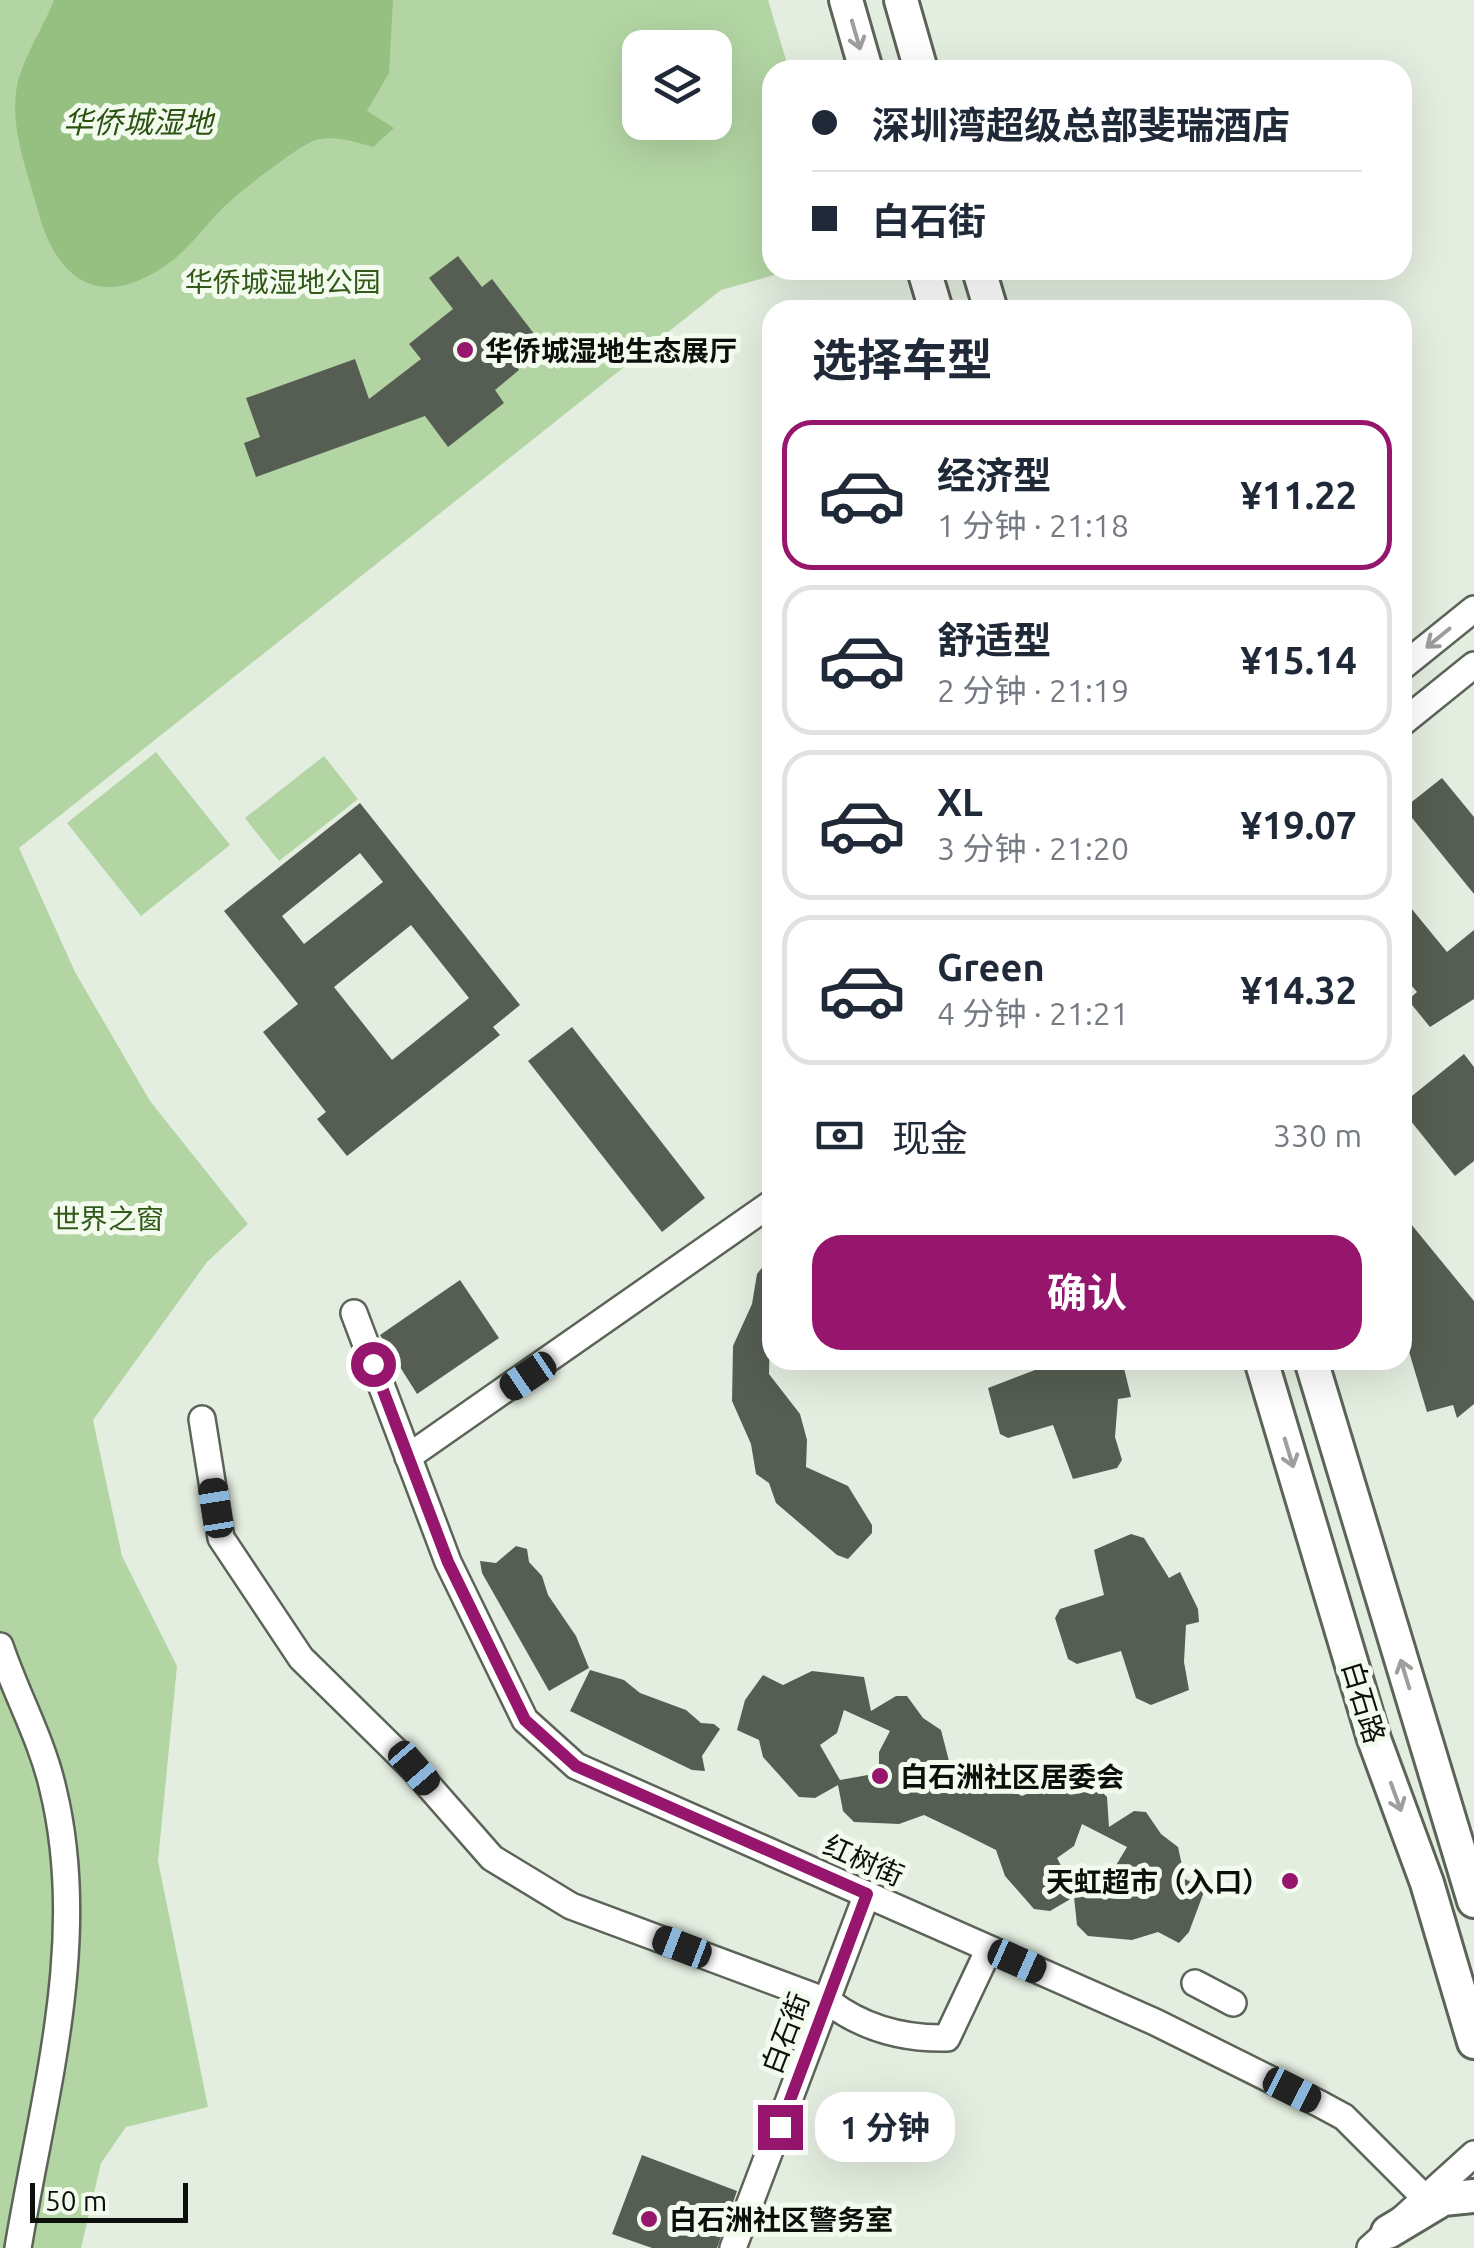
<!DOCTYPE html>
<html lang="zh">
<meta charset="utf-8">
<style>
:root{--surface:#fff;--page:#f6f6f7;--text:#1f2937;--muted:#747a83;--line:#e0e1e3;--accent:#96156d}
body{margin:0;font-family:Ubuntu,"Noto Sans SC",sans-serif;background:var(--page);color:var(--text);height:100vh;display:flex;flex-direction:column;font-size:38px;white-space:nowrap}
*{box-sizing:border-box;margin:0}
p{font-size:32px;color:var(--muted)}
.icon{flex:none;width:55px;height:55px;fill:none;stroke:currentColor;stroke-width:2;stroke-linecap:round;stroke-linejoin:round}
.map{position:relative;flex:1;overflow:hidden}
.sheet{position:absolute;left:762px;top:300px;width:650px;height:1070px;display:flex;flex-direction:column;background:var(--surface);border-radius:30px;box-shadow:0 10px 40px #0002}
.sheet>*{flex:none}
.guide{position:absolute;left:762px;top:60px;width:650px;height:220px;border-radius:30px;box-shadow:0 10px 40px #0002;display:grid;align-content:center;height:220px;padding:0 50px;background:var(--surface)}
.tools{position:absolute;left:622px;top:30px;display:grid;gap:20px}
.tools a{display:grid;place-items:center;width:110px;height:110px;border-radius:20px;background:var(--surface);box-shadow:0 10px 40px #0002;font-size:50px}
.scale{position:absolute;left:30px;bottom:25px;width:158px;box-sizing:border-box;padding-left:10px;border:5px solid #0c0f0b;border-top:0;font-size:28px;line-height:35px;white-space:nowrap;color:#0c0f0b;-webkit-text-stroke:8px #f2fbed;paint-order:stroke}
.end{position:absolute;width:45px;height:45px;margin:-22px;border:12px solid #96156d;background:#fff;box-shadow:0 0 0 5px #fff}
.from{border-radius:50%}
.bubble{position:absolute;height:70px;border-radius:30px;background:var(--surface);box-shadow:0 10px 40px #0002;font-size:32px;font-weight:700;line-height:70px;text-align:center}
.car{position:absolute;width:30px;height:60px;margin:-30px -15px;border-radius:12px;box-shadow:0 0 8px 2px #0007;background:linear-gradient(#222 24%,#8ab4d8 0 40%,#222 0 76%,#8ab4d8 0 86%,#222 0)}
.guide b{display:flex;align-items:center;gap:35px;height:95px;font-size:38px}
.guide b+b{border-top:2px solid var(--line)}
.guide i{width:25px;height:25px;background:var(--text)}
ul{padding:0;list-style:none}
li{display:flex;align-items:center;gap:30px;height:150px;margin:0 20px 15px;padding:0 30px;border:5px solid var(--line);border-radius:30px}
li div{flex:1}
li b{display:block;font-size:38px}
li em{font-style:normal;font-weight:700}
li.active{border-color:var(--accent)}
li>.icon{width:90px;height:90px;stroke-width:1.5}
h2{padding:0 50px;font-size:45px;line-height:120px}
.pay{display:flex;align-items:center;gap:25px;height:110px;padding:0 50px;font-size:38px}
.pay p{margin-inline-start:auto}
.cta{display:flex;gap:20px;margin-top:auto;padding:20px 50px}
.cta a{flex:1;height:115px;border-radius:30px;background:var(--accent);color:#fff;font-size:40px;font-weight:700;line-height:115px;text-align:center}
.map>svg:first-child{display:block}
.green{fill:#b3d5a3;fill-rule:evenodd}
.water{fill:#96c081}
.building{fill:#565e53;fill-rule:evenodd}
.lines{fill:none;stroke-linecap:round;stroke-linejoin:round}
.minor-casing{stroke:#5c6458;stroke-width:30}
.major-casing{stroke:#5c6458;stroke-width:38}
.minor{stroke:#fff;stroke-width:25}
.major{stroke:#fff;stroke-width:32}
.oneway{stroke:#9e9f9d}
.route{stroke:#96156d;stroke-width:12}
.poi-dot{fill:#96156d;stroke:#f2fbed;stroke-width:4}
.labels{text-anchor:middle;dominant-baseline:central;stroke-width:10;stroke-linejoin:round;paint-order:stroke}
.park-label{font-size:28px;fill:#325919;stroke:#f2fbed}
.poi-label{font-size:28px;font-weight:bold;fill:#0c0f0b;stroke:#f2fbed;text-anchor:start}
.street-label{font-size:28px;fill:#0c0f0b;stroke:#f2fbed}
.water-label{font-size:30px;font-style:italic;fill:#2b5211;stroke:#f2fbed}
</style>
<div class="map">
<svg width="1474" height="2248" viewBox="0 0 1474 2248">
<rect width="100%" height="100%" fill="#e4eee0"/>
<!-- green -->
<g class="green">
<path d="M0 0H768L789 70H772V270H792L721 290 19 848 75 972 150 1101 248 1224 207 1262 93 1420 122 1556 177 1666 158 1861 208 2107 126 2127 101 2163 81 2248H0ZM640 48H715V122H640Z"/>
<path d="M156 752 230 845 141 916 67 823Z"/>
<path d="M324 756 358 799 279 861 245 818Z"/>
</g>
<!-- water -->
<path class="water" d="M54 0H393L389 73 367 111 394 128 373 147C355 142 332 134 313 141 296 148 235 195 221 210 205 226 191 246 173 260 108 310 59 289 38 211 28 173 11 132 16 92 20 61 43 29 54 0Z"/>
<!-- building -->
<g class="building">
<path d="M458 256 482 287 492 279 535 335 508 355 519 370 495 390 504 403 448 447 425 416 256 477 244 443 260 437 246 398 355 359 369 399 421 359 409 344 453 309 429 278Z"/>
<path d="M1442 778 1474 817V894L1404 808Z"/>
<path d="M360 803 520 1005 493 1027 500 1035 347 1156 317 1119 326 1112 263 1032 298 1004 224 911ZM360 853 383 882 304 944 282 916ZM411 925 469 998 392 1060 334 987Z"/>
<path d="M1402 897 1447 952 1474 930V999L1430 1027 1408 1000 1417 992 1402 974Z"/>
<path d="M572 1027 705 1198 662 1232 528 1061Z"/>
<path d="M1464 1054 1474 1067V1161L1455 1176 1402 1110V1104Z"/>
<path d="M1402 1213 1474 1301V1404L1457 1418 1453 1405 1427 1412 1402 1328Z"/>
<path d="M772 1255 769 1374 800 1414 807 1440 806 1467 848 1486 872 1525V1533L848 1559 837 1555 776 1503 769 1483 756 1474 751 1444 732 1401 733 1346 752 1304 757 1274Z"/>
<path d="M460 1280 499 1338 417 1394 380 1335Z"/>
<path d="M1032 1360H1122L1131 1397 1118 1399 1115 1437 1122 1460 1117 1468 1073 1479 1053 1425 1008 1438 1000 1434 988 1388 1035 1370Z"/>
<path d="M1131 1534 1144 1538 1169 1578 1180 1572 1198 1609 1199 1622 1186 1625 1184 1662 1189 1690 1151 1705 1136 1698 1121 1651 1077 1664 1068 1659 1055 1618 1060 1609 1104 1595 1094 1550Z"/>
<path d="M516 1546 527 1549 529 1562 542 1576 548 1595 576 1636 589 1668 549 1691 482 1573 480 1561 496 1563Z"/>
<path d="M590 1670 624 1680 640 1693 686 1710 701 1723 714 1724 720 1729 702 1756 705 1771 692 1770 570 1711Z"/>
<path d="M812 1671 864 1677 871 1711 896 1696H907L923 1718 941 1730 949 1761 1022 1796 1052 1783 1072 1790 1099 1789 1107 1797 1109 1827 1134 1811 1146 1812 1161 1834 1178 1847 1185 1879 1205 1889 1189 1932 1179 1943 1158 1932 1132 1940 1088 1936 1077 1925 1074 1897 1050 1911 1034 1909 1005 1876 996 1850 960 1832 924 1815 899 1824 854 1822 843 1811 838 1785 815 1798 799 1797 763 1757 759 1740 737 1730 745 1700 763 1675 783 1685ZM844 1710 890 1731 879 1752V1773L840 1780 820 1745 837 1733ZM1082 1824 1127 1847 1115 1867V1888L1076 1894 1057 1858 1074 1846Z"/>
<path d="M642 2155 737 2191 717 2248H652L612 2234Z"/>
</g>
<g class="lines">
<defs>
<g id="minor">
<path d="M1402 667 1474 609"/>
<path d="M1402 723 1474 665"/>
<path d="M354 1313 448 1562 525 1720 576 1766 1155 2022 1320 2104 1344 2117 1425 2198"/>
<path d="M202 1419 221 1538 301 1658 413 1768 492 1858 571 1906 829 2002C863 2028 904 2039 947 2038L989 1949"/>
<path d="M408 1457 772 1203"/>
<path d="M0 1646C16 1694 42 1740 53 1789 90 1941 43 2097 18 2248"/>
<path d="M1195 1983 1233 2003"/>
<path d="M733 2248 867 1894"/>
<path d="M1370 2248 1474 2154"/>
</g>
<g id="major">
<path d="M846 0 866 70"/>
<path d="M901 0 921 70"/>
<path d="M924 270 936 310"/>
<path d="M979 270 991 310"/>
<path d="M1261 1360 1374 1739 1427 1883 1474 2042"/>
<path d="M1311 1360 1474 1901"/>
<path d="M1388 2232 1443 2199 1474 2196"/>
</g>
</defs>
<!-- minor casing -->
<use href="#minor" class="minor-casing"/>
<!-- major casing -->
<use href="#major" class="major-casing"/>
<!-- minor -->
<use href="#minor" class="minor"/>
<!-- major -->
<use href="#major" class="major"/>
</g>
<!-- one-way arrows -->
<defs><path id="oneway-shaft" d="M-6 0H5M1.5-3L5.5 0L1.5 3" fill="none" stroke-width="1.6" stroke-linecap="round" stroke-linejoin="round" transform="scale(2.5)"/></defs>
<g class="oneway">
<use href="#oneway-shaft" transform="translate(856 35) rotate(74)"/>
<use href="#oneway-shaft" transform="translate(1438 638) rotate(141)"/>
<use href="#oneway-shaft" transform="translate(1289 1453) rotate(73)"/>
<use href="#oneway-shaft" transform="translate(1405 1674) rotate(-107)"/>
<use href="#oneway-shaft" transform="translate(1396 1797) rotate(70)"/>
</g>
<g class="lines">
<!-- route -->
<path class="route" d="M373 1364 448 1562 525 1720 576 1766 867 1894 780 2127"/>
</g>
<!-- markers -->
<g class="poi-dot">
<circle cx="465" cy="350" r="10"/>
<circle cx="880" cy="1776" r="10"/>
<circle cx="1290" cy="1881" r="10"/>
<circle cx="649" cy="2219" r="10"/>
</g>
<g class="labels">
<!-- park labels -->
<g class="park-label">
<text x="283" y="281">华侨城湿地公园</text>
<text x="108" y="1218">世界之窗</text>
</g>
<!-- poi labels -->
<g class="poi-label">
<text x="485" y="350">华侨城湿地生态展厅</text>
<text x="900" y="1776">白石洲社区居委会</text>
<text x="1270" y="1881" text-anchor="end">天虹超市（入口）</text>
<text x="669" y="2219">白石洲社区警务室</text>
</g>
<!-- street labels -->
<g class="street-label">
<text transform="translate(1364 1702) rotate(73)">白石路</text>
<text transform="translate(864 1860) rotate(24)">红树街</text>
<text transform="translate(785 2033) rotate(-69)">白石街</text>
</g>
<!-- water labels -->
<g class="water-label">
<text x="138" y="122">华侨城湿地</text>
</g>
</g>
</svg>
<div class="tools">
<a><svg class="icon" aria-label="layers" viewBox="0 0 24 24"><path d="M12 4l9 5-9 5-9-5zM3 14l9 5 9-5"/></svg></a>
</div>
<div class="scale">50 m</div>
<i class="end from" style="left:373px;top:1364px"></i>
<i class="end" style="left:780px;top:2127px"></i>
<div class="bubble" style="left:815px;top:2092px;width:140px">1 分钟</div>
<i class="car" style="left:528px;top:1376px;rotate:236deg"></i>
<i class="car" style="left:216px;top:1508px;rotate:351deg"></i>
<i class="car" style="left:414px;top:1768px;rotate:139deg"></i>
<i class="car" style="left:682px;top:1947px;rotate:291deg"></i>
<i class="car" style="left:1017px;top:1961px;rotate:114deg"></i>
<i class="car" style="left:1292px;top:2090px;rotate:117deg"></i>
<div class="guide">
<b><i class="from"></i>深圳湾超级总部斐瑞酒店</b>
<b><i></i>白石街</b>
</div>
<section class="sheet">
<h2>选择车型</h2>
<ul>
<li class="active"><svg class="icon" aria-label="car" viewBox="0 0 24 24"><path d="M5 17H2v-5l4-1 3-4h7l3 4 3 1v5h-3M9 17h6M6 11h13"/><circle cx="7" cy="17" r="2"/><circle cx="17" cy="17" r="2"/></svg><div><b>经济型</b><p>1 分钟 · 21:18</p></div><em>¥11.22</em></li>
<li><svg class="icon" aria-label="car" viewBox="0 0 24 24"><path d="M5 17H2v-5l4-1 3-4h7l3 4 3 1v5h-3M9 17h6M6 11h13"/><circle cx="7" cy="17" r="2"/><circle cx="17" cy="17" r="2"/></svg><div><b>舒适型</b><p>2 分钟 · 21:19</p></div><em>¥15.14</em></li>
<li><svg class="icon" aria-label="car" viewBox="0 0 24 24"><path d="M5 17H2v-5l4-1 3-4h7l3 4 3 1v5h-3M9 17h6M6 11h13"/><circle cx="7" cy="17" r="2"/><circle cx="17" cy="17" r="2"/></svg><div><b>XL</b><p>3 分钟 · 21:20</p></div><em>¥19.07</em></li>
<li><svg class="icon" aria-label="car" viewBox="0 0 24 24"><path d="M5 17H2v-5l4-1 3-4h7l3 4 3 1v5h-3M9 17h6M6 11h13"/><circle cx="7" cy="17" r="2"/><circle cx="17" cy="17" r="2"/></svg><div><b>Green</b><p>4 分钟 · 21:21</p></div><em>¥14.32</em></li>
</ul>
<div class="pay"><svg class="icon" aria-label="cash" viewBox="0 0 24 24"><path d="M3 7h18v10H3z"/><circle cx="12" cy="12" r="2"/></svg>现金<p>330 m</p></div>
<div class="cta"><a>确认</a></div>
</section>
</div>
